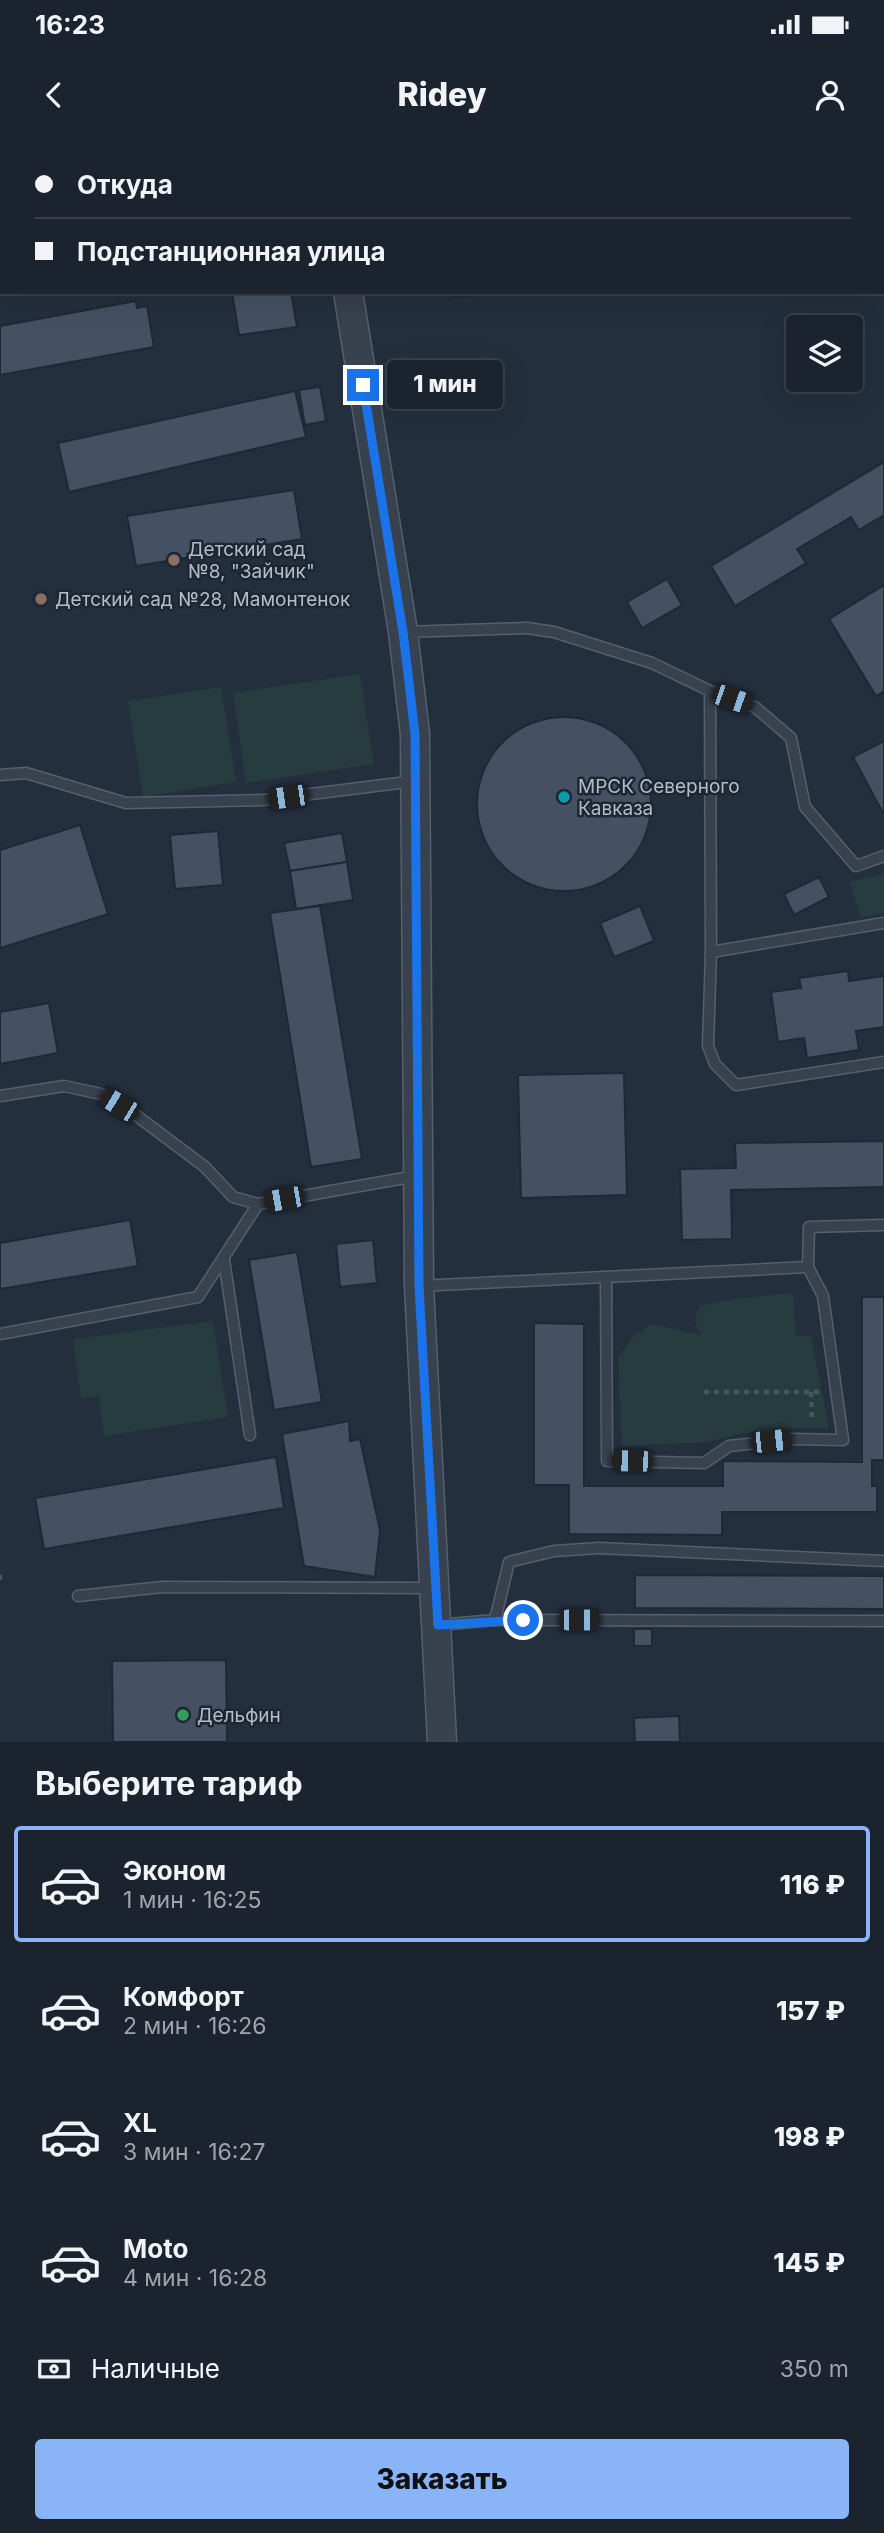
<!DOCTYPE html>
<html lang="ru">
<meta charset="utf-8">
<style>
:root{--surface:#1b232e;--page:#282f3a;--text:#f1f3f6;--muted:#a0a4aa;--line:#39404a;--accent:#8ab4f8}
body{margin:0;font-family:Inter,sans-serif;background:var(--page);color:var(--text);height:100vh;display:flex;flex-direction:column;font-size:26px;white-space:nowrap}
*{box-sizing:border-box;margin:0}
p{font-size:23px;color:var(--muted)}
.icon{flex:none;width:38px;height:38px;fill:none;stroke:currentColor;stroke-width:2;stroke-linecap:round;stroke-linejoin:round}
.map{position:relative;height:1602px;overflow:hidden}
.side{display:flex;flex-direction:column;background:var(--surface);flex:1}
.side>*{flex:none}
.guide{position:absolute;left:0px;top:0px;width:886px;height:154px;box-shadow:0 7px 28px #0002,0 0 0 2px var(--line);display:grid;align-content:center;height:154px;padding:0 35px;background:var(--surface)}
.controls{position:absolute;left:786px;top:175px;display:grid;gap:14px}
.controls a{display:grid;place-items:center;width:77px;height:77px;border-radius:7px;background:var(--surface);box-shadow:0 7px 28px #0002,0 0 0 2px var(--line);font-size:35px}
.end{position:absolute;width:32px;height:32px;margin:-16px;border:9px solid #1a73e8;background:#fff;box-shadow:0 0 0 4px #fff}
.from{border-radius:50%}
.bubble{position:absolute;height:49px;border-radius:7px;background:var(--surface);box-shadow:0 7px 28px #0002,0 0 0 2px var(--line);font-size:23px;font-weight:800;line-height:49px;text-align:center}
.car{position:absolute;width:21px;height:42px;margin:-21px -10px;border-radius:9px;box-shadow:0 0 5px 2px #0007;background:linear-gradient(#222 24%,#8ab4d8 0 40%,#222 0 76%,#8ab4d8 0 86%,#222 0)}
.guide b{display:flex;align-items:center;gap:24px;height:66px;font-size:26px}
.guide b+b{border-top:2px solid var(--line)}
.guide i{width:18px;height:18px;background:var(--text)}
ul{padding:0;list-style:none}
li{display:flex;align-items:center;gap:21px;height:116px;margin:0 14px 10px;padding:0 21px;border:4px solid transparent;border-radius:7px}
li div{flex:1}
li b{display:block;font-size:26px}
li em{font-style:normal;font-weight:800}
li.current{border-color:var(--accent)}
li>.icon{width:63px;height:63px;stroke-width:1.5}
h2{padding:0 35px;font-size:32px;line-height:84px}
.pay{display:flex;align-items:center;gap:18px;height:77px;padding:0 35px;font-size:26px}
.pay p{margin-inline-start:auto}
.cta{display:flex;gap:14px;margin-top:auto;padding:14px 35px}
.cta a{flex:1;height:80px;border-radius:7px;background:var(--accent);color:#111;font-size:28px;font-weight:800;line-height:80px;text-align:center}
.status{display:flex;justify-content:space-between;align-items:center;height:49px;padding:0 35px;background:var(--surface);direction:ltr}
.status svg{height:19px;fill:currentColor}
header{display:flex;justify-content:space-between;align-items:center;height:91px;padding:0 35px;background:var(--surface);font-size:32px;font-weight:800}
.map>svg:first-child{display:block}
.green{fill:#263c3f}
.building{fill:#455162;stroke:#1f2835;stroke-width:2}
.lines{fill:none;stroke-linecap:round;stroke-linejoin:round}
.service-casing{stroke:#565f6c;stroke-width:13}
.tertiary-casing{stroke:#565f6c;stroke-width:31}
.path{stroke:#44595c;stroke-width:4.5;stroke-dasharray:5 5;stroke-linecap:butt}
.service{stroke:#38414e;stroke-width:10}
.tertiary{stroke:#38414e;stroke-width:28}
.route{stroke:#1a73e8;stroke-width:9}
.education-dot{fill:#8d6e63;stroke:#1d2633;stroke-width:2.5}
.culture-dot{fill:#0f9aa8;stroke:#1d2633;stroke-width:2.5}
.leisure-dot{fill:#2e9e5b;stroke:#1d2633;stroke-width:2.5}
.labels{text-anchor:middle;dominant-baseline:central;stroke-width:5;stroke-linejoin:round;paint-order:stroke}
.poi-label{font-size:19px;fill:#b4bcc9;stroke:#1d2633;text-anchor:start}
</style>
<div class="status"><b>16:23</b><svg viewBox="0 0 49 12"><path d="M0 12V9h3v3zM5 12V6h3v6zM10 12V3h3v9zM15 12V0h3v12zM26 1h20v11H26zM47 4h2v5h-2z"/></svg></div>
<header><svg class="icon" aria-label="back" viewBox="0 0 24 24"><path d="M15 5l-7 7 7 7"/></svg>Ridey<svg class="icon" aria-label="person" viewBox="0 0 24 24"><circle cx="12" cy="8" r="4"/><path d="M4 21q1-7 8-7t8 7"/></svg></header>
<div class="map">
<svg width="884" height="1602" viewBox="0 0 884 1602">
<rect width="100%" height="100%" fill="#242f3e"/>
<!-- green -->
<g class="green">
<path d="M360 534 374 624 246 643 233 553Z"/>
<path d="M221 547 236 642 143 657 128 561Z"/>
<path d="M884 733V773L860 777 850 742Z"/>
<path d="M793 1153 796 1196H811L829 1288H799L744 1293 707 1302 622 1306 618 1217 633 1197 652 1184 701 1195 694 1180 700 1166 733 1159Z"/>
<path d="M213 1181 228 1277 104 1296 99 1256 81 1259 73 1199Z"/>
</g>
<!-- building -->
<g class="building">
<path d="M430 0H635L636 2H431Z"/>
<path d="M232 152H291L297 187 239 195Z"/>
<path d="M453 152H505V153L454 157Z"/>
<path d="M136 161 137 168 147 166 154 207 0 235V186Z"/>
<path d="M320 247 326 281 305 285 299 250Z"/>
<path d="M295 251 306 297 69 352 58 303Z"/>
<path d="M884 322V375L859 390 851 377 797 409 806 423 735 466 711 426Z"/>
<path d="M294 350 302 399 136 426 127 376Z"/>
<path d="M667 439 682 465 642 488 627 462Z"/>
<path d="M884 445V551L876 556 829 479Z"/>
<circle cx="564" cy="664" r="87"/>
<path d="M884 601V673H883L853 617Z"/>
<path d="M80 685 108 774 0 808V710Z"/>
<path d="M218 691 223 745 175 749 170 695Z"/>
<path d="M342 693 347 722 290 731 284 703Z"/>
<path d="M347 722 353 760 296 769 290 731Z"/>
<path d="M819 737 829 757 794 775 784 754Z"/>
<path d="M320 766 362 1019 311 1027 270 773Z"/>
<path d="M640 766 654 801 614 817 600 783Z"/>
<path d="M848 831 849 841 884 836V887L856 891 859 910 807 918 804 898 778 902 771 852 801 848 799 838Z"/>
<path d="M49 863 58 913 0 924V872Z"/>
<path d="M624 933 627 1055 521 1058 518 935Z"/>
<path d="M884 1001V1047L731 1050 732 1099 682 1100 680 1029 736 1028 735 1003Z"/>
<path d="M130 1080 138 1126 0 1149V1103Z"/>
<path d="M373 1100 377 1143 340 1147 336 1104Z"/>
<path d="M297 1112 322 1262 274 1270 249 1120Z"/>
<path d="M862 1157H884V1320H872V1346H877V1372H722V1395L569 1394V1345H534V1183L584 1184V1346H723V1321L862 1322Z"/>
<path d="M349 1281 350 1301 360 1299 380 1390 375 1437 304 1426 282 1294Z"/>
<path d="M276 1317 284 1368 44 1409 35 1358Z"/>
<path d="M635 1435 884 1436V1469L635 1468Z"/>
<rect x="634" y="1489" width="18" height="17"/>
<path d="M226 1520 227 1602H113L112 1521Z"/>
<path d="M679 1576 680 1602H635L634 1578Z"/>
</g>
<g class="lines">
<defs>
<g id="service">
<path d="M0 143 2 142"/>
<path d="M406 492 527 488 554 492 652 523 710 551 711 812 708 906 715 924 736 945 884 922"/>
<path d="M710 551 755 567 791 598 805 667 856 726 884 716"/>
<path d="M0 635 26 633 126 663 263 660 415 641"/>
<path d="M711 812 884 783"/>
<path d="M0 956 64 946 101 954 137 976 205 1027 233 1057 258 1064"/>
<path d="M224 1120 250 1295"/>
<path d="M606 1137 607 1321 704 1323 729 1306 793 1299 843 1300 823 1156 808 1127"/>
<path d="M419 1146 808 1127 809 1087 884 1085"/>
<path d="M0 1194 198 1157 258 1064 416 1036"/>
<path d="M78 1456 162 1447 433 1448"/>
<path d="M495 1480 884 1481"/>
<path d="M438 1485 495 1480 509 1422 554 1411 599 1408 884 1421"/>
</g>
<g id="tertiary">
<path d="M319 0 320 2"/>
<path d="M348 152 403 492 415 594 419 1146 442 1602"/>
</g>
</defs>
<!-- service casing -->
<use href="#service" class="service-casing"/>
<!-- tertiary casing -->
<use href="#tertiary" class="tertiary-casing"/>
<!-- path -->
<g class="path">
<path d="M704 1252H821"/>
<path d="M811 1252 812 1282"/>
<path d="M0 1435V1443"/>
</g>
<!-- service -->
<use href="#service" class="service"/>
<!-- tertiary -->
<use href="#tertiary" class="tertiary"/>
</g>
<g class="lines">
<!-- route -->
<path class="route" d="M363 245 403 492 415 594 419 1146 438 1485 523 1480"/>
</g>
<!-- markers -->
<g class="education-dot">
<circle cx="174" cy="420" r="7"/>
<circle cx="41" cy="459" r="7"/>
</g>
<circle class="culture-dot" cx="564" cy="657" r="7"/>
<circle class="leisure-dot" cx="183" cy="1575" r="7"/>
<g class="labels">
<!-- poi labels -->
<g class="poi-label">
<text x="188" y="409">Детский сад<tspan x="188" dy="22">№8, "Зайчик"</tspan></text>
<text x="55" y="459">Детский сад №28, Мамонтенок</text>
<text x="578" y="646">МРСК Северного<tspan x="578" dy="22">Кавказа</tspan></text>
<text x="197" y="1575">Дельфин</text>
</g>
</g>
</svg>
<div class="controls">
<a><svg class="icon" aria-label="layers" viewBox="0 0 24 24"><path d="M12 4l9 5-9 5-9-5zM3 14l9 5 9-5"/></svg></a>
</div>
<i class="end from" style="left:523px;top:1480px"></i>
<i class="end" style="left:363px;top:245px"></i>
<div class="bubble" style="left:387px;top:220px;width:116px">1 мин</div>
<i class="car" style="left:732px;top:559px;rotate:109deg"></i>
<i class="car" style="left:288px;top:657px;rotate:262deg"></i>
<i class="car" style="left:119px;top:965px;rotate:301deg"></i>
<i class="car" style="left:284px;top:1059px;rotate:260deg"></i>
<i class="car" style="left:771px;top:1301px;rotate:84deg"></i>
<i class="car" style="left:632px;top:1321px;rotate:271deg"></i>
<i class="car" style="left:579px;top:1480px;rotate:90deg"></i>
<div class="guide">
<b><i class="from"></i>Откуда</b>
<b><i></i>Подстанционная улица</b>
</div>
</div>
<section class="side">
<h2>Выберите тариф</h2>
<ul>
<li class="current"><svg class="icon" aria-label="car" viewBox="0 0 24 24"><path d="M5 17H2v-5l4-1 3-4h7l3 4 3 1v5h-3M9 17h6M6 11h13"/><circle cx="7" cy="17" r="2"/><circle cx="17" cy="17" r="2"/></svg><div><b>Эконом</b><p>1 мин · 16:25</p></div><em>116 ₽</em></li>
<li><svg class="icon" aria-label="car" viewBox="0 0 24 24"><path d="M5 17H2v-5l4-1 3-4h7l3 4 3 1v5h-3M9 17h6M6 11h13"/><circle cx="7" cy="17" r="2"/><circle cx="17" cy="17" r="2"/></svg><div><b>Комфорт</b><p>2 мин · 16:26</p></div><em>157 ₽</em></li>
<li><svg class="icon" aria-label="car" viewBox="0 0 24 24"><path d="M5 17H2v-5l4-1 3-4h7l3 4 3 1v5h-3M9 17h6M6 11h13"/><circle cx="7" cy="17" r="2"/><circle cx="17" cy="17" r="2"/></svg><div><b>XL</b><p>3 мин · 16:27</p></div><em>198 ₽</em></li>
<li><svg class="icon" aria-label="car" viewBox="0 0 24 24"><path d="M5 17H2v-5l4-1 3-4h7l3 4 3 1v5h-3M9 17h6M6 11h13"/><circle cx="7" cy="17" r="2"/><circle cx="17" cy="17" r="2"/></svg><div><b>Moto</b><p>4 мин · 16:28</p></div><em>145 ₽</em></li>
</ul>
<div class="pay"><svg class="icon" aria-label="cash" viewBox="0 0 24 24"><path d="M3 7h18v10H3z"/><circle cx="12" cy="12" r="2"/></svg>Наличные<p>350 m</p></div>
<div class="cta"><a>Заказать</a></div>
</section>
